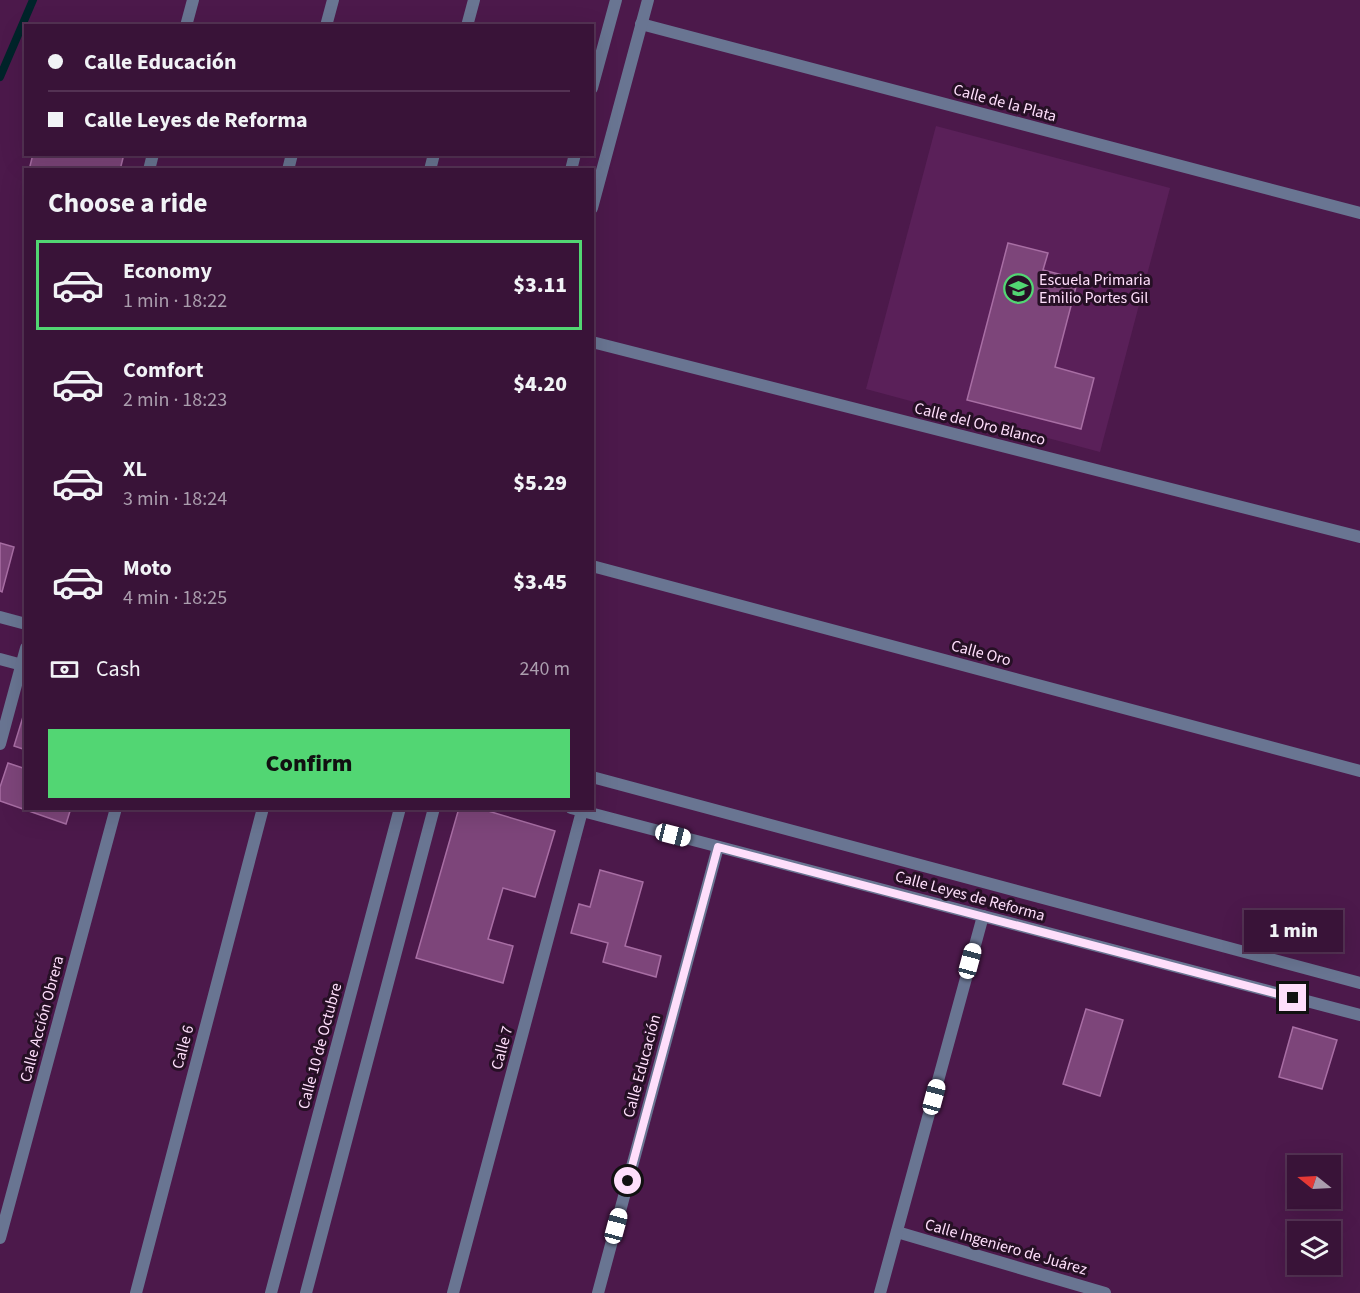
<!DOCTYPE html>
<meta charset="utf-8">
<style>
:root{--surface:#391338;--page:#401c40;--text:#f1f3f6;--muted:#ab9eae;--line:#533253;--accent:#52d673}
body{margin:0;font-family:"Source Sans 3",sans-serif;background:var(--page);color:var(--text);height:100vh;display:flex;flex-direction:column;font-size:22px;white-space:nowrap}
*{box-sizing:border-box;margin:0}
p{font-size:20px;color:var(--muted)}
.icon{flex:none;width:33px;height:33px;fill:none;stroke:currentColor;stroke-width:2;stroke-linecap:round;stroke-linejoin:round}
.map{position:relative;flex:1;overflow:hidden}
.details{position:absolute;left:24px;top:168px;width:570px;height:642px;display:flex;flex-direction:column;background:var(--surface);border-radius:0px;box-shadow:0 6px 24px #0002,0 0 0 2px var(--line)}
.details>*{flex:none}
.guide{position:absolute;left:24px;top:24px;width:570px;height:132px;border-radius:0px;box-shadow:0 6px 24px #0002,0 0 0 2px var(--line);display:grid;align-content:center;height:132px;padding:0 24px;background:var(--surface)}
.needle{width:39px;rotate:288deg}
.buttons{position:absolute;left:1287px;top:1155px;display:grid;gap:12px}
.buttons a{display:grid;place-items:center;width:54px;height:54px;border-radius:0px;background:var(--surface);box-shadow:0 6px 24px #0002,0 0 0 2px var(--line);font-size:30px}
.end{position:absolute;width:27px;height:27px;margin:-14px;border:8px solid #fedefb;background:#111;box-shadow:0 0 0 3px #111}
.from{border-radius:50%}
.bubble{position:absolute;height:42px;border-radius:0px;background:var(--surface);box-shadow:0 6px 24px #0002,0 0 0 2px var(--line);font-size:20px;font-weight:800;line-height:42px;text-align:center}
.car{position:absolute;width:18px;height:36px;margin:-18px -9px;border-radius:8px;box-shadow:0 0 4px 2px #0007;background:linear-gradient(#fff 24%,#345 0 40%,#fff 0 76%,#345 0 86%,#fff 0)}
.guide b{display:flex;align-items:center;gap:21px;height:57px;font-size:22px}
.guide b+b{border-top:2px solid var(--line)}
.guide i{width:15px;height:15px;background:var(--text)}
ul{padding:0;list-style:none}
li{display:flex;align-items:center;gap:18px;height:90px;margin:0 12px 9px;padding:0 12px;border:3px solid transparent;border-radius:0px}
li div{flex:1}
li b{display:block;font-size:22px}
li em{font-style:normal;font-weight:800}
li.active{border-color:var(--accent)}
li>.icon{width:54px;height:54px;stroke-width:1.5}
h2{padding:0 24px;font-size:27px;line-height:72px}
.pay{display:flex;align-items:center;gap:15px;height:66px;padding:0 24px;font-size:22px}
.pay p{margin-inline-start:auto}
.button{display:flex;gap:12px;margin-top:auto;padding:12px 24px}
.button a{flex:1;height:69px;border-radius:0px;background:var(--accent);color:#111;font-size:24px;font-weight:800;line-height:69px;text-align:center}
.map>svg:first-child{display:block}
.built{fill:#5a2059}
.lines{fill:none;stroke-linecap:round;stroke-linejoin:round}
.stream{stroke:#00242a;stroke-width:8}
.building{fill:#7d457a;stroke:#a86ea4;stroke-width:1.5}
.street{stroke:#697592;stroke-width:12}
.route{stroke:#fedefb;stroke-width:8}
.labels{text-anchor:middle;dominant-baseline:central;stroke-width:6;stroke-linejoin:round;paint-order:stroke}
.street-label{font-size:16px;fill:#fedefb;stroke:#261025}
.poi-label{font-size:16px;fill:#fedefb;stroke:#261025;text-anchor:start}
</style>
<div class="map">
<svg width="1360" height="1293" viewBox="0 0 1360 1293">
<rect width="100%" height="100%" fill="#4c194b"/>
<!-- built -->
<path class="built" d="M936 126 1170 188 1100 452 866 389Z"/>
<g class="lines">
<!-- stream -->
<path class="stream" d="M0 77 33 0"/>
</g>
<!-- building -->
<g class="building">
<path d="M33 154H124L120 170H29Z"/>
<path d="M1008 243 1048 253 1043 270 1078 279 1055 367 1094 378 1081 429 967 400Z"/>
<path d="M0 543 14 547 2 592 0 591Z"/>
<path d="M26 707V750L14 746Z"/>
<path d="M8 763 26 769V808H71L66 824 0 801V787Z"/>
<path d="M459 808H478L555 831 535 897 503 888 488 939 513 946 503 983 416 958Z"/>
<path d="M600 870 643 882 625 946 661 956 656 977 603 962 608 943 571 933 579 904 590 907Z"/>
<path d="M1086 1009 1123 1020 1100 1096 1063 1084Z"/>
<path d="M1293 1027 1337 1040 1322 1089 1279 1077Z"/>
</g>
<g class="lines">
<!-- street -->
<g class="street">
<path d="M641 24 1360 213"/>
<path d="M186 26 193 0"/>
<path d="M326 26 333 0"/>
<path d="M467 26 474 0"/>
<path d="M592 88 616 0"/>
<path d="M149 170 153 154"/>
<path d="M288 170 292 154"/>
<path d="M430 170 434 154"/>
<path d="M571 170 575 154"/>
<path d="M592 208 648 0"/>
<path d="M592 342 1360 537"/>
<path d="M592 566 1360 771"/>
<path d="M0 617 26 624"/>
<path d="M0 659 26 666"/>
<path d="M0 744 26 648"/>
<path d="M592 777 1360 983"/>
<path d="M571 808 1360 1015"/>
<path d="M897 1232 1105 1293"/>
<path d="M0 1238 116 808"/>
<path d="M136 1293 263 808"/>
<path d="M271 1293 400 808"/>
<path d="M306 1293 434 808"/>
<path d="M453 1293 582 811"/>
<path d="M598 1293 718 847"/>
<path d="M880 1293 983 916"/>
</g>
</g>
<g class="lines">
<!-- route -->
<path class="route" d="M628 1181 718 847 1293 998"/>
</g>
<!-- icons -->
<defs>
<symbol id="school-ring" viewBox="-11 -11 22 22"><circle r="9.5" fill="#261025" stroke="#52d673" stroke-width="1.5"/><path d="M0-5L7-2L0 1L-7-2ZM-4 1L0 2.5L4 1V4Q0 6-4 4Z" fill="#52d673"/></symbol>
</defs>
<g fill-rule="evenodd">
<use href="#school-ring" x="1002" y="272" width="33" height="33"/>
</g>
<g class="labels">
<!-- street labels -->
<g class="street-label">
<text transform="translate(1005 103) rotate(15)">Calle de la Plata</text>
<text transform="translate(980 424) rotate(14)">Calle del Oro Blanco</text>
<text transform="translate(981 653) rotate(15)">Calle Oro</text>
<text transform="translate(970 896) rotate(15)">Calle Leyes de Reforma</text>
<text transform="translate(42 1019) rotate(-75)">Calle Acción Obrera</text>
<text transform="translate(320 1046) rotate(-75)">Calle 10 de Octubre</text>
<text transform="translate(183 1047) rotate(-75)">Calle 6</text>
<text transform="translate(502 1048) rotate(-75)">Calle 7</text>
<text transform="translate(642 1066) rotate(-75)">Calle Educación</text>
<text transform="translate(1006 1247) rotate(16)">Calle Ingeniero de Juárez</text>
</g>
<!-- poi labels -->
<g class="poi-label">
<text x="1039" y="280">Escuela Primaria<tspan x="1039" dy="18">Emilio Portes Gil</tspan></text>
</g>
</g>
</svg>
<div class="buttons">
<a><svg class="needle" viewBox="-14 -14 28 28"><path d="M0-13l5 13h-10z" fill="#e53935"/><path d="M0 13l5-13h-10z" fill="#ab9eae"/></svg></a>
<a><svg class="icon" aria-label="layers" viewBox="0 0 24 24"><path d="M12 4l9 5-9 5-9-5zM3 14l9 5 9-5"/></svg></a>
</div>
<i class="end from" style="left:628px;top:1181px"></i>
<i class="end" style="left:1293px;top:998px"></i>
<div class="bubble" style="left:1244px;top:910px;width:99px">1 min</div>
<i class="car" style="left:673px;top:835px;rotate:104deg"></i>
<i class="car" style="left:970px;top:961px;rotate:15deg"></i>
<i class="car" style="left:934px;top:1097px;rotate:15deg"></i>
<i class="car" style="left:616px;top:1226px;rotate:15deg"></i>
<div class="guide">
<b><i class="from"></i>Calle Educación</b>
<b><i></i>Calle Leyes de Reforma</b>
</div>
<section class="details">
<h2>Choose a ride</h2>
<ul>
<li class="active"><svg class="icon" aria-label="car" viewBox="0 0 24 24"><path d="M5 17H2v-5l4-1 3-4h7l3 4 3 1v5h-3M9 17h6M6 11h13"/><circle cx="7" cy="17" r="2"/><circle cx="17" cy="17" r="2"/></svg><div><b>Economy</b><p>1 min · 18:22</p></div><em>$3.11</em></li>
<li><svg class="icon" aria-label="car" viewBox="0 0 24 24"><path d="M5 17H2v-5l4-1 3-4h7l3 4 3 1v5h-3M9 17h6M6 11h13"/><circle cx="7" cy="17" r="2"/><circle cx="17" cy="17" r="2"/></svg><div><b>Comfort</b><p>2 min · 18:23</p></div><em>$4.20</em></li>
<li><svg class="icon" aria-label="car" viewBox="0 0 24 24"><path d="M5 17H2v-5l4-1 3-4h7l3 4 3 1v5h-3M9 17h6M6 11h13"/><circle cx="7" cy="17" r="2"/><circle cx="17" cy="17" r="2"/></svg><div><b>XL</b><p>3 min · 18:24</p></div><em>$5.29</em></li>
<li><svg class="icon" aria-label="car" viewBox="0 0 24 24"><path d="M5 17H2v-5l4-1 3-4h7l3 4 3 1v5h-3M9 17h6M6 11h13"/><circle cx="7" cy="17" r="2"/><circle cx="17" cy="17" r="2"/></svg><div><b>Moto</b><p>4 min · 18:25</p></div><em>$3.45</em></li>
</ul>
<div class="pay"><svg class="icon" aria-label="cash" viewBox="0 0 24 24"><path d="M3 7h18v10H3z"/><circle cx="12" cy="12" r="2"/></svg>Cash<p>240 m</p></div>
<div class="button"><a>Confirm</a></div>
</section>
</div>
